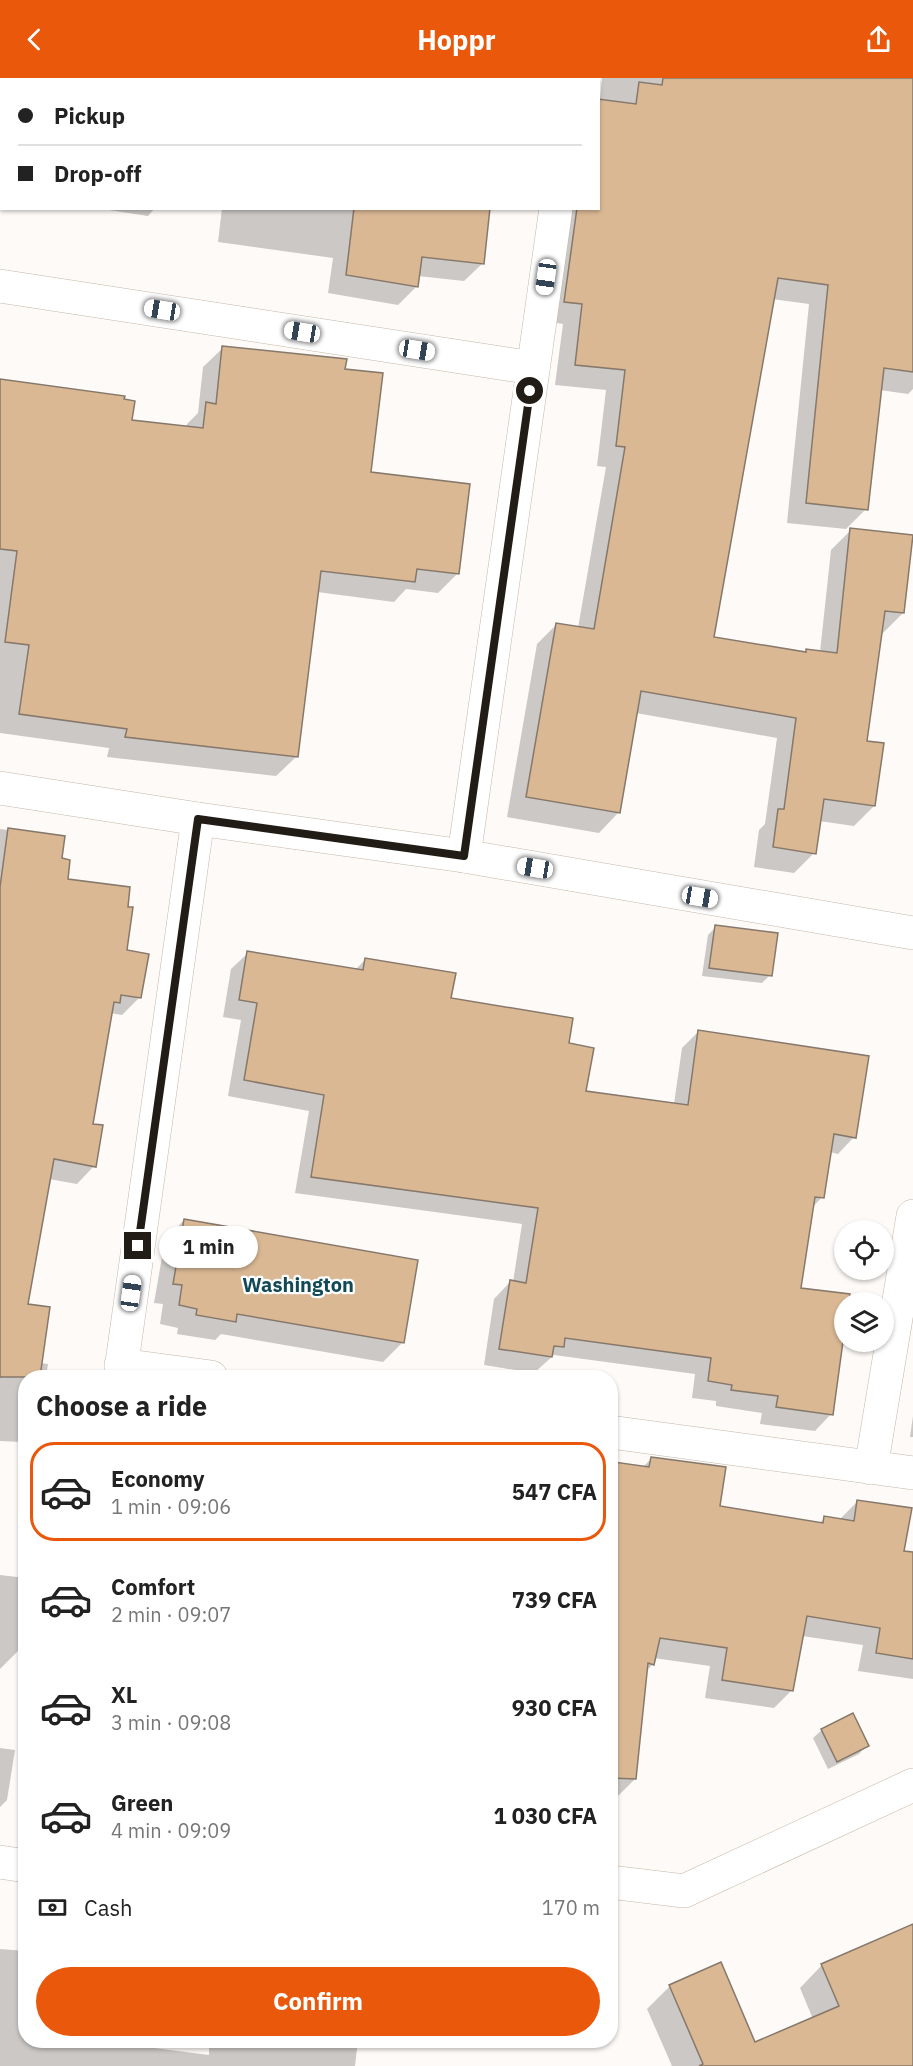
<!DOCTYPE html>
<meta charset="utf-8">
<style>
:root{--surface:#fff;--page:#f2f2f2;--text:#222;--muted:#767676;--line:#e0e0e0;--accent:#ea580c}
body{margin:0;font-family:"IBM Plex Sans",sans-serif;background:var(--page);color:var(--text);height:100vh;display:flex;flex-direction:column;font-size:22px;white-space:nowrap}
*{box-sizing:border-box;margin:0}
p{font-size:20px;color:var(--muted)}
.icon{flex:none;width:33px;height:33px;fill:none;stroke:currentColor;stroke-width:2;stroke-linecap:round;stroke-linejoin:round}
.map{position:relative;flex:1;overflow:hidden}
.side{position:absolute;left:18px;top:1292px;width:600px;height:678px;display:flex;flex-direction:column;background:var(--surface);border-radius:24px;box-shadow:0 2px 4px #0004}
.side>*{flex:none}
.banner{position:absolute;left:0px;top:0px;width:600px;height:132px;box-shadow:0 2px 4px #0004;display:grid;align-content:center;height:132px;padding:0 18px;background:var(--surface)}
.fabs{position:absolute;left:834px;top:1142px;display:grid;gap:12px}
.fabs a{display:grid;place-items:center;width:60px;height:60px;border-radius:50%;background:var(--surface);box-shadow:0 2px 4px #0004;font-size:30px}
.end{position:absolute;width:27px;height:27px;margin:-14px;border:8px solid #221c17;background:#fff;box-shadow:0 0 0 3px #fff}
.from{border-radius:50%}
.bubble{position:absolute;height:42px;border-radius:21px;background:var(--surface);box-shadow:0 2px 4px #0004;font-size:20px;font-weight:700;line-height:42px;text-align:center}
.car{position:absolute;width:18px;height:36px;margin:-18px -9px;border-radius:8px;box-shadow:0 0 4px 2px #0007;background:linear-gradient(#fff 24%,#345 0 40%,#fff 0 76%,#345 0 86%,#fff 0)}
.banner b{display:flex;align-items:center;gap:21px;height:57px;font-size:22px}
.banner b+b{border-top:2px solid var(--line)}
.banner i{width:15px;height:15px;background:var(--text)}
ul{padding:0;list-style:none}
li{display:flex;align-items:center;gap:18px;height:99px;margin:0 12px 9px;padding:0 6px;border:3px solid transparent;border-radius:24px}
li div{flex:1}
li b{display:block;font-size:22px}
li em{font-style:normal;font-weight:700}
li.selected{border-color:var(--accent)}
li>.icon{width:54px;height:54px;stroke-width:1.5}
h2{padding:0 18px;font-size:27px;line-height:72px}
.pay{display:flex;align-items:center;gap:15px;height:66px;padding:0 18px;font-size:22px}
.pay p{margin-inline-start:auto}
.cta{display:flex;gap:12px;margin-top:auto;padding:12px 18px}
.cta a{flex:1;height:69px;border-radius:36px;background:var(--accent);color:#fff;font-size:24px;font-weight:700;line-height:69px;text-align:center}
header{display:flex;justify-content:space-between;align-items:center;height:78px;padding:0 18px;background:var(--accent);color:#fff;font-size:27px;font-weight:700}
.map>svg:first-child{display:block}
.shadow{fill:#0003}
.building{fill:#dab894;stroke:#86786a;stroke-width:1.5}
.lines{fill:none;stroke-linecap:round;stroke-linejoin:round}
.minor-casing{stroke:#c6b7a7;stroke-width:34}
.minor{stroke:#fff;stroke-width:33}
.route{stroke:#221c17;stroke-width:8}
.labels{text-anchor:middle;dominant-baseline:central;stroke-width:4.5;stroke-linejoin:round;paint-order:stroke}
.quarter-label{font-size:20px;font-weight:bold;fill:#114957;stroke:#fff}
</style>
<header><svg class="icon" aria-label="back" viewBox="0 0 24 24"><path d="M15 5l-7 7 7 7"/></svg>Hoppr<svg class="icon" aria-label="share" viewBox="0 0 24 24"><path d="M12 15V3M7 8l5-5 5 5M5 13v7h14v-7"/></svg></header>
<div class="map">
<svg width="913" height="1988" viewBox="0 0 913 1988">
<rect width="100%" height="100%" fill="#fefaf7"/>
<!-- shadow -->
<g class="shadow">
<path d="M0 0H519L518 2H2V120L0 119Z"/>
<path d="M602 0H913V311L908 316 880 312 866 431 846 451 787 445 809 226 772 221 713 560 803 576 807 572 820 574 831 472 851 452 903 535 883 555 881 554 865 664 874 728 854 748 819 743 814 775 794 795 754 789 759 752 765 746 777 660 636 635 618 735 599 755 507 739 537 566 557 546 578 550 606 389 597 388 606 312 555 307 563 246 545 243 561 130H598L600 22Z"/>
<path d="M96 130H155L148 138Z"/>
<path d="M222 130H489L483 185 464 203 418 198 417 208 398 227 328 215 333 180 218 164Z"/>
<path d="M223 270 344 292 369 396 458 495 438 515 406 511 394 524 317 514 296 679 276 698 107 679 109 670 0 655V302L131 343 186 350 187 346 198 335 203 289Z"/>
<path d="M0 751 63 759 60 781 66 802 125 873 140 919 122 937 110 935 91 1047 94 1088 77 1106 49 1101 26 1227 40 1285 48 1286 46 1299H26V1362L23 1364 0 1363Z"/>
<path d="M716 849 770 897 762 905 702 898 708 857Z"/>
<path d="M248 875 354 893 366 881 449 921 567 967 584 1014 674 1026 682 970 698 954 854 1059 838 1076 830 1074 822 1119 812 1130 800 1211 848 1224H844V1246L831 1336 815 1353 760 1346 762 1335 716 1328V1323L692 1320 695 1296 554 1277 534 1295 484 1287 494 1221 510 1204H513L522 1146 295 1115 309 1033 228 1018 241 942 223 939 231 891Z"/>
<path d="M184 1142 416 1183 402 1265 383 1284 221 1256 215 1262 177 1256 178 1250 160 1246 163 1226 154 1225 165 1162Z"/>
<path d="M913 1338V1359H910Z"/>
<path d="M652 1380 718 1429 818 1446 825 1440 839 1442 858 1423 902 1477 913 1479V1601L858 1593 863 1567 802 1558 792 1612 774 1630 705 1620 710 1588 654 1580 653 1586 646 1593 635 1701 617 1719 610 1718V1385L642 1390Z"/>
<path d="M0 1497 26 1500V1532L19 1572 0 1591Z"/>
<path d="M822 1652 867 1667 859 1676 828 1691 813 1660Z"/>
<path d="M0 1670 15 1672 7 1722 0 1729Z"/>
<path d="M913 1848V1988H672L647 1931 670 1908 755 1966 813 1941 800 1910 822 1887Z"/>
<path d="M0 1871 26 1873V1962H92L209 1977V1962H358L355 1988H0Z"/>
</g>
<!-- building -->
<g class="building">
<path d="M663 0H913V294L884 290 868 432 806 425 828 207 778 200 714 559 806 574V571L837 575 850 450 913 457 904 535 885 533 867 663 884 665 875 728 824 721 816 776 773 769 778 731H784L796 640 641 613 620 735 526 719 556 545 594 551 625 369 616 368 625 292 575 287 582 226 564 224 577 130H598V21L636 26 639 4 662 7Z"/>
<path d="M354 130H490L484 186 422 179 418 209 346 197Z"/>
<path d="M222 268 347 281 345 291 383 295 371 394 470 406 459 496 417 491 415 504 321 493 298 679 125 659 127 651 19 636 29 567 5 564 17 473 0 471V301L125 318 124 321 135 323 132 342 203 350 206 324 216 326Z"/>
<path d="M8 750 65 758 62 780 70 782 68 801 130 809 128 829H133L127 872 149 876 141 920 121 917 120 925 114 924 93 1046 103 1047 96 1089 54 1081 28 1226 50 1229 40 1299H0V809Z"/>
<path d="M715 847 778 855 772 898 709 890Z"/>
<path d="M247 873 363 892 365 880 456 895 451 920 573 940 569 965 594 970 586 1013 688 1027 698 952 869 978 856 1060 834 1056 824 1120 815 1119 801 1210 850 1216 849 1224H844V1256L833 1337 776 1329 778 1318 731 1312 732 1307 708 1303 711 1280 565 1260 564 1269 554 1268 552 1279 499 1271 510 1202 526 1205 538 1130 311 1099 324 1017 244 1002 257 925 239 922Z"/>
<path d="M184 1141 418 1182 404 1265 237 1236 236 1244 196 1237 197 1231 179 1227 182 1207 173 1206Z"/>
<path d="M651 1379 726 1389 720 1428 823 1445 824 1438 854 1443 857 1422 912 1430 904 1473 913 1474V1581L876 1575 880 1550 807 1538 793 1613 722 1602 727 1570 660 1560 654 1587 648 1585 636 1701 610 1700V1406L614 1384 649 1389Z"/>
<path d="M853 1635 869 1668 837 1684 821 1651Z"/>
<path d="M913 1846V1988H699L703 1986 669 1907 721 1884 755 1964 839 1928 821 1886Z"/>
</g>
<g class="lines">
<defs>
<g id="minor">
<path d="M574 2V0"/>
<path d="M0 208 533 290"/>
<path d="M0 710 198 741 464 778 913 855"/>
<path d="M464 778 556 130"/>
<path d="M121 1287 211 1299"/>
<path d="M120 1299 198 741"/>
<path d="M610 1354 913 1395"/>
<path d="M871 1390 913 1138"/>
<path d="M0 1784 26 1788"/>
<path d="M610 1804 684 1813 913 1707"/>
</g>
</defs>
<!-- minor casing -->
<use href="#minor" class="minor-casing"/>
<!-- minor -->
<use href="#minor" class="minor"/>
</g>
<g class="lines">
<!-- route -->
<path class="route" d="M138 1168 198 741 464 778 530 313"/>
</g>
<g class="labels">
<!-- quarter labels -->
<g class="quarter-label">
<text x="298" y="1206">Washington</text>
</g>
</g>
</svg>
<div class="fabs">
<a><svg class="icon" aria-label="locate" viewBox="0 0 24 24"><circle cx="12" cy="12" r="6"/><path d="M12 2v4M12 18v4M2 12h4M18 12h4"/></svg></a>
<a><svg class="icon" aria-label="layers" viewBox="0 0 24 24"><path d="M12 4l9 5-9 5-9-5zM3 14l9 5 9-5"/></svg></a>
</div>
<i class="end from" style="left:530px;top:313px"></i>
<i class="end" style="left:138px;top:1168px"></i>
<div class="bubble" style="left:159px;top:1148px;width:99px">1 min</div>
<i class="car" style="left:546px;top:199px;rotate:188deg"></i>
<i class="car" style="left:162px;top:232px;rotate:279deg"></i>
<i class="car" style="left:302px;top:254px;rotate:279deg"></i>
<i class="car" style="left:417px;top:272px;rotate:99deg"></i>
<i class="car" style="left:535px;top:790px;rotate:279deg"></i>
<i class="car" style="left:700px;top:819px;rotate:100deg"></i>
<i class="car" style="left:131px;top:1215px;rotate:8deg"></i>
<div class="banner">
<b><i class="from"></i>Pickup</b>
<b><i></i>Drop-off</b>
</div>
<section class="side">
<h2>Choose a ride</h2>
<ul>
<li class="selected"><svg class="icon" aria-label="car" viewBox="0 0 24 24"><path d="M5 17H2v-5l4-1 3-4h7l3 4 3 1v5h-3M9 17h6M6 11h13"/><circle cx="7" cy="17" r="2"/><circle cx="17" cy="17" r="2"/></svg><div><b>Economy</b><p>1 min · 09:06</p></div><em>547 CFA</em></li>
<li><svg class="icon" aria-label="car" viewBox="0 0 24 24"><path d="M5 17H2v-5l4-1 3-4h7l3 4 3 1v5h-3M9 17h6M6 11h13"/><circle cx="7" cy="17" r="2"/><circle cx="17" cy="17" r="2"/></svg><div><b>Comfort</b><p>2 min · 09:07</p></div><em>739 CFA</em></li>
<li><svg class="icon" aria-label="car" viewBox="0 0 24 24"><path d="M5 17H2v-5l4-1 3-4h7l3 4 3 1v5h-3M9 17h6M6 11h13"/><circle cx="7" cy="17" r="2"/><circle cx="17" cy="17" r="2"/></svg><div><b>XL</b><p>3 min · 09:08</p></div><em>930 CFA</em></li>
<li><svg class="icon" aria-label="car" viewBox="0 0 24 24"><path d="M5 17H2v-5l4-1 3-4h7l3 4 3 1v5h-3M9 17h6M6 11h13"/><circle cx="7" cy="17" r="2"/><circle cx="17" cy="17" r="2"/></svg><div><b>Green</b><p>4 min · 09:09</p></div><em>1 030 CFA</em></li>
</ul>
<div class="pay"><svg class="icon" aria-label="cash" viewBox="0 0 24 24"><path d="M3 7h18v10H3z"/><circle cx="12" cy="12" r="2"/></svg>Cash<p>170 m</p></div>
<div class="cta"><a>Confirm</a></div>
</section>
</div>
